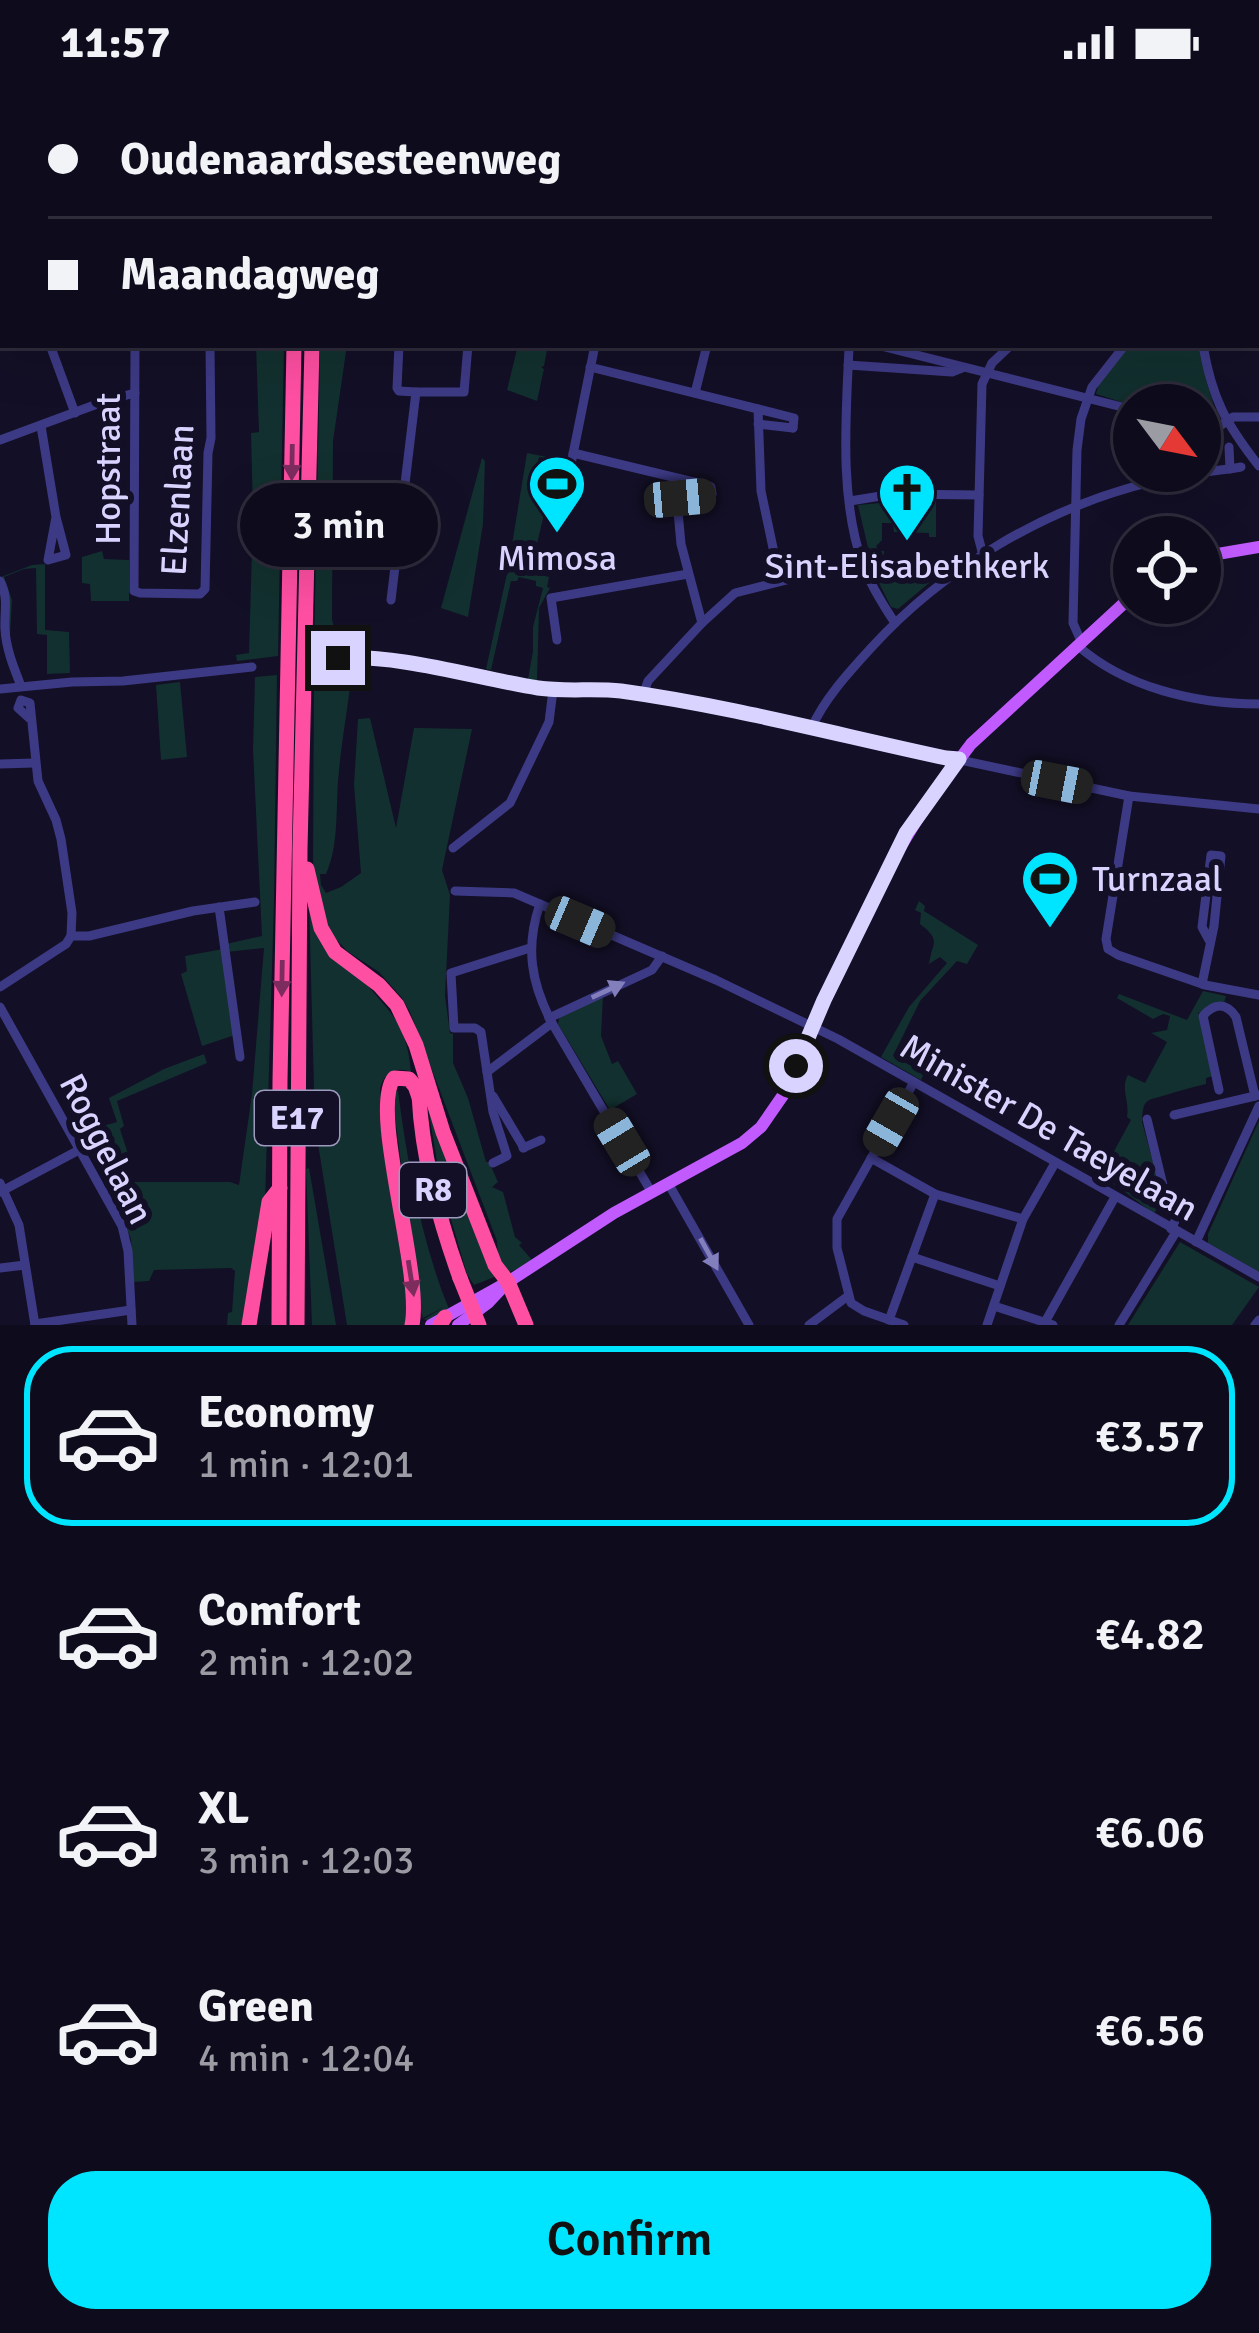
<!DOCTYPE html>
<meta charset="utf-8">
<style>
:root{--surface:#0e0b1c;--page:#171425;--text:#f1f3f6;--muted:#9b9ba3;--line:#2e2b3b;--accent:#00e5ff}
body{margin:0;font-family:Signika,sans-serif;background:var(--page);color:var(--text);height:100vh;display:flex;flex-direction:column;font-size:45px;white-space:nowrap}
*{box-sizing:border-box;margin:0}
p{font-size:39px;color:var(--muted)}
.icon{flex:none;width:66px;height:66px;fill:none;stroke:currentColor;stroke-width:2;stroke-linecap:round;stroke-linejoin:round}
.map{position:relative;height:1241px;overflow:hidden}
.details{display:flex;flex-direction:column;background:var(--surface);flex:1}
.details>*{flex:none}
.top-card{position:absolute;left:0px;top:0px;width:1260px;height:264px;box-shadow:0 12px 48px #0002,0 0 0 3px var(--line);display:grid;align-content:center;height:264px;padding:0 48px;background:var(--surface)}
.needle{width:78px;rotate:122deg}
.tools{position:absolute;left:1113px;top:300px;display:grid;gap:24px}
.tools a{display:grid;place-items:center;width:108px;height:108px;border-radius:50%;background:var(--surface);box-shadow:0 12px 48px #0002,0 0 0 3px var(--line);font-size:60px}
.end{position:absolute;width:54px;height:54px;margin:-27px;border:15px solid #d9d4ff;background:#111;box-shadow:0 0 0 6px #111}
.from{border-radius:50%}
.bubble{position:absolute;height:84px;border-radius:42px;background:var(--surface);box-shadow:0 12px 48px #0002,0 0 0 3px var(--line);font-size:39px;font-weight:600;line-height:84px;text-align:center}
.car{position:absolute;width:36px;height:72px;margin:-36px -18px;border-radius:15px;box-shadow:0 0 9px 3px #0007;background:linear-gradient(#222 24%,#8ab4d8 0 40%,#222 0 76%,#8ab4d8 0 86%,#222 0)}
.top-card b{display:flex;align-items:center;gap:42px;height:114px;font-size:45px}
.top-card b+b{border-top:3px solid var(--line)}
.top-card i{width:30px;height:30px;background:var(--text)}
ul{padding:21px 0 0;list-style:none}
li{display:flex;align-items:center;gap:36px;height:180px;margin:0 24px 18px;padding:0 24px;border:6px solid transparent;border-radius:48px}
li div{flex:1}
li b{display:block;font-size:45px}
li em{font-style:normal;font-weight:600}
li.selected{border-color:var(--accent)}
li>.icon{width:108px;height:108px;stroke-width:1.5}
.button{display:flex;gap:24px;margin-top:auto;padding:24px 48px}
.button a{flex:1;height:138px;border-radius:48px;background:var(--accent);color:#111;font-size:48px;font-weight:600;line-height:138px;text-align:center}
.status{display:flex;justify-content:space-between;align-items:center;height:84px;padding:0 60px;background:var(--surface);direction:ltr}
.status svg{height:33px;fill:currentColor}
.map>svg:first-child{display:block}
.green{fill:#12302f}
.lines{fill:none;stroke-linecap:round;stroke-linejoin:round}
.minor{stroke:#3d3a85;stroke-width:9}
.major{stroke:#c25bff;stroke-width:12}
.highway{stroke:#ff4fa3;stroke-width:15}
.highway-bridge{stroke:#ff4fa3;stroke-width:15}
.oneway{fill:#7d2c5e}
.oneway2{fill:#837fbc}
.route{stroke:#d9d4ff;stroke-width:15}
.labels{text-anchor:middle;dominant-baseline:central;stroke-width:12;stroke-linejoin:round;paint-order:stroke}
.shield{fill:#130f26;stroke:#9e99be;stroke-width:3}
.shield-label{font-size:33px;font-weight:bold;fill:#d9d4ff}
.street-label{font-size:36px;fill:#d9d4ff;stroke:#130f26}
.poi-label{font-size:36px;fill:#d9d4ff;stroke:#130f26}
</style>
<div class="status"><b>11:57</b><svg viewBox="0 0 49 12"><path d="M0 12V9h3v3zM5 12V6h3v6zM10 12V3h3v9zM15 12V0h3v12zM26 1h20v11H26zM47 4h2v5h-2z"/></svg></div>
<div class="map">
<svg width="1259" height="1241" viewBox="0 0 1259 1241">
<rect width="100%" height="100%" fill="#130f26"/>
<!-- green -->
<g class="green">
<path d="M256 261H284L278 572 237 577 236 571 249 569 253 429 251 349 259 348Z"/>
<path d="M323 261H347L333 357 332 535 338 566 314 567 320 266Z"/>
<path d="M518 261H548L544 282 541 283 544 285 537 317 507 306Z"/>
<path d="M1133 261H1201L1206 296 1219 339 1211 342 1200 339V321L1134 322 1096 310C1100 291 1117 273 1133 261Z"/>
<path d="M527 369 567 377 539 373 535 390 540 392 535 417 541 419 539 428 544 430 537 460 520 457 515 478 525 481V484L533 486V489L549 493 547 503 550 504 539 524 537 597 528 595 533 567V543L543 504 536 502V497L519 493 517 497H511L491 586 486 585 508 485Z"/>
<path d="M482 374 485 377 483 440 468 533 441 524Z"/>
<path d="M936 414V453H929V449L894 448 893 439H882V456L876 462 879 467H884V479L892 480 893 476 928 477 929 480H936L935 494 898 525 891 523 874 489 858 421Z"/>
<path d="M102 467 104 475 129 476V517H91L90 500 82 499V473Z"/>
<path d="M45 480V546L69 548 70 589 47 590V551L37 550 36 484 24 485 4 493 12 516 10 551 8 550 1 493 32 481Z"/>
<path d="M352 584C349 619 342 653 339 687 335 721 340 759 326 790H320L321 801 326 809 341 803 361 789 354 701 358 635 370 634 396 744 414 644 472 645 442 786 450 811 445 912 450 949 453 950V979L468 1014 486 1078H489L498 1098 492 1103 503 1108 515 1153 522 1159 519 1161 532 1176 523 1183 506 1189 498 1173 497 1157 410 928 402 914 379 888 347 867 333 852 324 833 313 783 314 589Z"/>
<path d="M277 591 274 817 265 1119 244 1241H227L228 1229 232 1228 235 1187 231 1184 154 1186 149 1197 133 1198 131 1155 122 1132 130 1131 132 1098H230L239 1101 252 1010 264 864 227 868 226 860 262 852 253 666 255 593Z"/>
<path d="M180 598 187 673 161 676 156 601Z"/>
<path d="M919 817 925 822 924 827 978 861 967 880 957 877 920 917 893 972 924 989 921 996 881 973 909 923 947 879 940 873 929 880C932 858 942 857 920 840L921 829 915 826Z"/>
<path d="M309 819C326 843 342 867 359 890 388 929 406 934 411 988 394 982 384 989 380 1005L387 1081 407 1213 405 1241H347L315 1041Z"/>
<path d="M223 865 235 951 202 962 181 890 187 887 185 872Z"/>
<path d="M1203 907 1226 912 1224 919 1198 929 1213 992 1206 994V1000C1192 1003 1179 1007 1166 1011 1146 1017 1143 1014 1142 1038L1159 1100 1156 1102 1163 1119 1154 1129C1138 1119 1126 1107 1110 1098L1107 1101 1095 1091 1101 1080 1106 1082 1131 1036 1127 1033C1130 1017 1120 1005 1128 991L1145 999 1167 958 1151 949 1167 946 1170 932 1163 930 1153 935 1117 914 1119 910 1187 936Z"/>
<path d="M603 912 601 952 612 980 618 977 637 1010 610 1026 558 940 559 934Z"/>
<path d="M204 970 207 979 117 1017 124 1042 120 1045 130 1076 119 1075 99 1086 78 1049 117 1038 109 1014 164 985Z"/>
<path d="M398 1007C407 1077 422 1160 449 1225L429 1238 424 1235 444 1223 423 1234 420 1225 392 1009Z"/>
<path d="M426 1012 497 1192 474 1201 467 1190 441 1101Z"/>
<path d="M1259 1037V1188L1208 1159V1150Z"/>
<path d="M309 1084 336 1241H312L306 1085Z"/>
<path d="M1180 1158 1259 1203 1232 1241H1128Z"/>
</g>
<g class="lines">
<!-- minor -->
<g class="minor">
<path d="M448 0V3"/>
<path d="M599 0V3"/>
<path d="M853 0 854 3"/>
<path d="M109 3V0"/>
<path d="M220 3 221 0"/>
<path d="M1024 3 1027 0"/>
<path d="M1198 3 1199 0"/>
<path d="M0 70 3 71"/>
<path d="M1257 80 1258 69"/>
<path d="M50 261 75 329"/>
<path d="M135 261 134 507 140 509 200 510 205 505 208 369 211 354 210 261"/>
<path d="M877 261 1134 326"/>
<path d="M1203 261C1212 315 1226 340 1259 382"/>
<path d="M849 264C846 333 839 414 863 481 871 502 883 521 895 539"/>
<path d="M848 281 952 288 962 284"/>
<path d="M590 283 794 334 793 344"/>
<path d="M416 308H464L468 261"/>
<path d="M695 309 707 261"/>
<path d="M758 325 761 407 780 497"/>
<path d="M758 340 793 344"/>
<path d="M41 342 56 433 48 476 66 471 56 433"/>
<path d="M1200 344 1214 346 1233 333H1259"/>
<path d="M0 356 108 316 135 309"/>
<path d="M1229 363 1230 385"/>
<path d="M573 369 706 401 711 403 712 410"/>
<path d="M569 390 595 261"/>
<path d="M675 395 681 460 702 539"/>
<path d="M675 414 712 410"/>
<path d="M850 417 893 410 979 411"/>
<path d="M983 471 978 452 982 300 992 279 1011 261"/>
<path d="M0 497C9 514 4 527 5 545 6 565 14 584 21 602"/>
<path d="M391 516 416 308 399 307 397 304 399 261"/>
<path d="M557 556 551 514 688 490"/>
<path d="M1081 557 1073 539 1077 366 1081 335 1092 303 1125 261"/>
<path d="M1077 561C1125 604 1196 620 1259 620"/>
<path d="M338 574H362L420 582 553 606 617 607 721 625 1129 712 1259 725"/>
<path d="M0 605 72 598 123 597 252 583"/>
<path d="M643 611 648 597 702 539 735 509 862 477"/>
<path d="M29 634 18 624 21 616 30 619 38 697 56 736 61 755 72 829 71 852"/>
<path d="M811 645C824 615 849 588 871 564 944 484 1045 424 1151 398 1181 390 1211 388 1241 383"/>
<path d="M0 680 34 679"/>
<path d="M1129 712 1106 855 1108 865 1118 871 1205 901 1259 911"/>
<path d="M453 764 510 719 549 638 553 606"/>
<path d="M455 807 514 809 716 896 838 955 1259 1193"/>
<path d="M540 820C525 863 531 899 552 939L652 1109"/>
<path d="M219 823 240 973"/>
<path d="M1202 900 1214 842 1221 772 1211 771 1202 843 1209 856"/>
<path d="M0 903 66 860 71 852H89L193 827 255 818"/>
<path d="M0 923 122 1142 128 1167 132 1241"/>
<path d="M549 934 652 886 662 872"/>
<path d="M487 988 552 939"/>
<path d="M1219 1006 1203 932C1214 919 1226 918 1236 933L1255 1012 1259 1011"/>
<path d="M493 1012 524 1064"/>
<path d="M1174 1031 1255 1012"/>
<path d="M1147 1035 1168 1122 1178 1131 1171 1145"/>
<path d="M523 1064 541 1056"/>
<path d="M871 1074 935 1110 1023 1135"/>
<path d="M493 1079 507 1072 493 1028 481 948 475 944H454L451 889 530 864"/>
<path d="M0 1099 19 1141 35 1241"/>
<path d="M668 1099 749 1241"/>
<path d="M0 1108 79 1066"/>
<path d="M1196 1158 1259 1022"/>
<path d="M912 1173 1000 1202"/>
<path d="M0 1184 25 1181"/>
<path d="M994 1222 1053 1241"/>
<path d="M889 1236 935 1110"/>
<path d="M1045 1238 1115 1113"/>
<path d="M35 1240 131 1226"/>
<path d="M809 1241 848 1212"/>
<path d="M904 1241 864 1227 851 1219 837 1164V1135L914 998"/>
<path d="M987 1241 1023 1135 1055 1079"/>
<path d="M1119 1241 1176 1148"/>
<path d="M1255 1241 1259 1236"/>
</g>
<!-- major -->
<g class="major">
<path d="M1200 473 1259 463"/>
<path d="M431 1241 508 1198 614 1129 742 1059 761 1043 788 1004 812 943 892 777 929 716 971 660 1134 510"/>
<path d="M458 1241 488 1219 503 1203"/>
</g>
<!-- highway -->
<g class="highway">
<path d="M300 3V0"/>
<path d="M317 3V0"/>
<path d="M307 785 321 844 335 868 379 901 397 921 416 961 443 1048 495 1181 508 1198 526 1241"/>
<path d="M419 1011C422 1074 439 1135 460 1194"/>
<path d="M249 1241 269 1118 280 1104"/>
<path d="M279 1241 280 997 294 261"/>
<path d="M297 1241 300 765 312 261"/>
<path d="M412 1241C423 1189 369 1026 394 994L409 995 415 1002 420 1016"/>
<path d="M440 1241 445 1233"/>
</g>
<!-- highway-bridge -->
<path class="highway-bridge" d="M460 1194 479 1241"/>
</g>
<!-- one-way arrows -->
<defs><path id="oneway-solid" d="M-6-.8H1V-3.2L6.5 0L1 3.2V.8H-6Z" transform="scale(3)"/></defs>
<g class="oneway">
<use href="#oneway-solid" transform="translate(292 378) rotate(91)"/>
<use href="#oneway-solid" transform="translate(282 894) rotate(91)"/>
<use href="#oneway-solid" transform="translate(411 1194) rotate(81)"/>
</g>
<g class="oneway2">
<use href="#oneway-solid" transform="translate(608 906) rotate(-25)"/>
<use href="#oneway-solid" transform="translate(709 1170) rotate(61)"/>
</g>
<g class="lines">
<!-- route -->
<path class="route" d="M338 574C399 570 476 594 538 604 566 608 594 604 621 607 730 622 838 651 946 674L959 675 906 749 824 916 796 982"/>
</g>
<!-- icons -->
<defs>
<symbol id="stadium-pin" viewBox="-11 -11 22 30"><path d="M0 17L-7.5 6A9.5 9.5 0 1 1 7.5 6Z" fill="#00e5ff" stroke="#130f26"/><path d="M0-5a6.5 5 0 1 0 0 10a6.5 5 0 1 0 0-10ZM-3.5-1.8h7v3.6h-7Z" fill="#111"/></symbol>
<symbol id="church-pin" viewBox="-11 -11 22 30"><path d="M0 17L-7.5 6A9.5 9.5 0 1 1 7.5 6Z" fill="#00e5ff" stroke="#130f26"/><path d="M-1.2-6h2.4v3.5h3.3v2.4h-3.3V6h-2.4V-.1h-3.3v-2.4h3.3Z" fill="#111"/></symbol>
</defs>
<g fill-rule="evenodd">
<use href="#stadium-pin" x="524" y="367" width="66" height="90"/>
<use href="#church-pin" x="874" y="375" width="66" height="90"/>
<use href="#stadium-pin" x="1017" y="762" width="66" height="90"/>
</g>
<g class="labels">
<!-- shield labels -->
<g class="shield">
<rect x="255" y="1007" width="84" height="54" rx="9"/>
<rect x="400" y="1079" width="66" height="54" rx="9"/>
</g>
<g class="shield-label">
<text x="297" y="1034">E17</text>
<text x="433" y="1106">R8</text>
</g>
<!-- street labels -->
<g class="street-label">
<text transform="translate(108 385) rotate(-90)">Hopstraat</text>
<text transform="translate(178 416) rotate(-87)">Elzenlaan</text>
<text transform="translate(1049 1044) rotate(30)">Minister De Taeyelaan</text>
<text transform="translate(106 1065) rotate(63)">Roggelaan</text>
</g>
<!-- poi labels -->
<g class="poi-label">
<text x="557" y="474">Mimosa</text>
<text x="907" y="482">Sint-Elisabethkerk</text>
<text x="1092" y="795" text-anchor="start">Turnzaal</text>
</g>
</g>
</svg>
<div class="tools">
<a><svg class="needle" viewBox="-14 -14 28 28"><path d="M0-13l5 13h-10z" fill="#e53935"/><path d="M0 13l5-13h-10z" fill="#9b9ba3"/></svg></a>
<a><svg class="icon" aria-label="locate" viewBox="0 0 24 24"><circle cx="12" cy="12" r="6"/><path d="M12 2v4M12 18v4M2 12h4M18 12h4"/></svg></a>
</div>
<i class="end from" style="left:796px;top:982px"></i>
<i class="end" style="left:338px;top:574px"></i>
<div class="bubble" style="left:240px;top:399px;width:198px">3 min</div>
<i class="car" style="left:680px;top:414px;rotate:85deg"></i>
<i class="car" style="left:1057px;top:698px;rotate:101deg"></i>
<i class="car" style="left:580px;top:838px;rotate:113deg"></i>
<i class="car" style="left:891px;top:1038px;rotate:210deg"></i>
<i class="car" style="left:622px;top:1058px;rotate:329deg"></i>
<div class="top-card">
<b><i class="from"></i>Oudenaardsesteenweg</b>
<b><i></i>Maandagweg</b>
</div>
</div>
<section class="details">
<ul>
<li class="selected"><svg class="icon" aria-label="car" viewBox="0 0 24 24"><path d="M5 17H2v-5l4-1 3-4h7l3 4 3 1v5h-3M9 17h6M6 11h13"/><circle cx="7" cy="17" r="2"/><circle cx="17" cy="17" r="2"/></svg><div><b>Economy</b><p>1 min · 12:01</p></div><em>€3.57</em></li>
<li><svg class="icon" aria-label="car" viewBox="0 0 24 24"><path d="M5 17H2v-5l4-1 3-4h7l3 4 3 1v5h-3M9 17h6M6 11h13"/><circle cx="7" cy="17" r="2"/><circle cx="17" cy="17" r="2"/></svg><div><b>Comfort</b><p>2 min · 12:02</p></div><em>€4.82</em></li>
<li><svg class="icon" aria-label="car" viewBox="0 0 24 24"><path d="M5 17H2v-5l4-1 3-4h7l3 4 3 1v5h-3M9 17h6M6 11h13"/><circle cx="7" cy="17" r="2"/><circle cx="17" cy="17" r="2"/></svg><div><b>XL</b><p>3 min · 12:03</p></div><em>€6.06</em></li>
<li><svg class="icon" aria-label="car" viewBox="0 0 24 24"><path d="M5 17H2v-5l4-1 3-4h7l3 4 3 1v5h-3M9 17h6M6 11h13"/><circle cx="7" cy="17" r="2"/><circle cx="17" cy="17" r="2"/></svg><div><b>Green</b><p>4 min · 12:04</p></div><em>€6.56</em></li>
</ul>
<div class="button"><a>Confirm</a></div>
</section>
